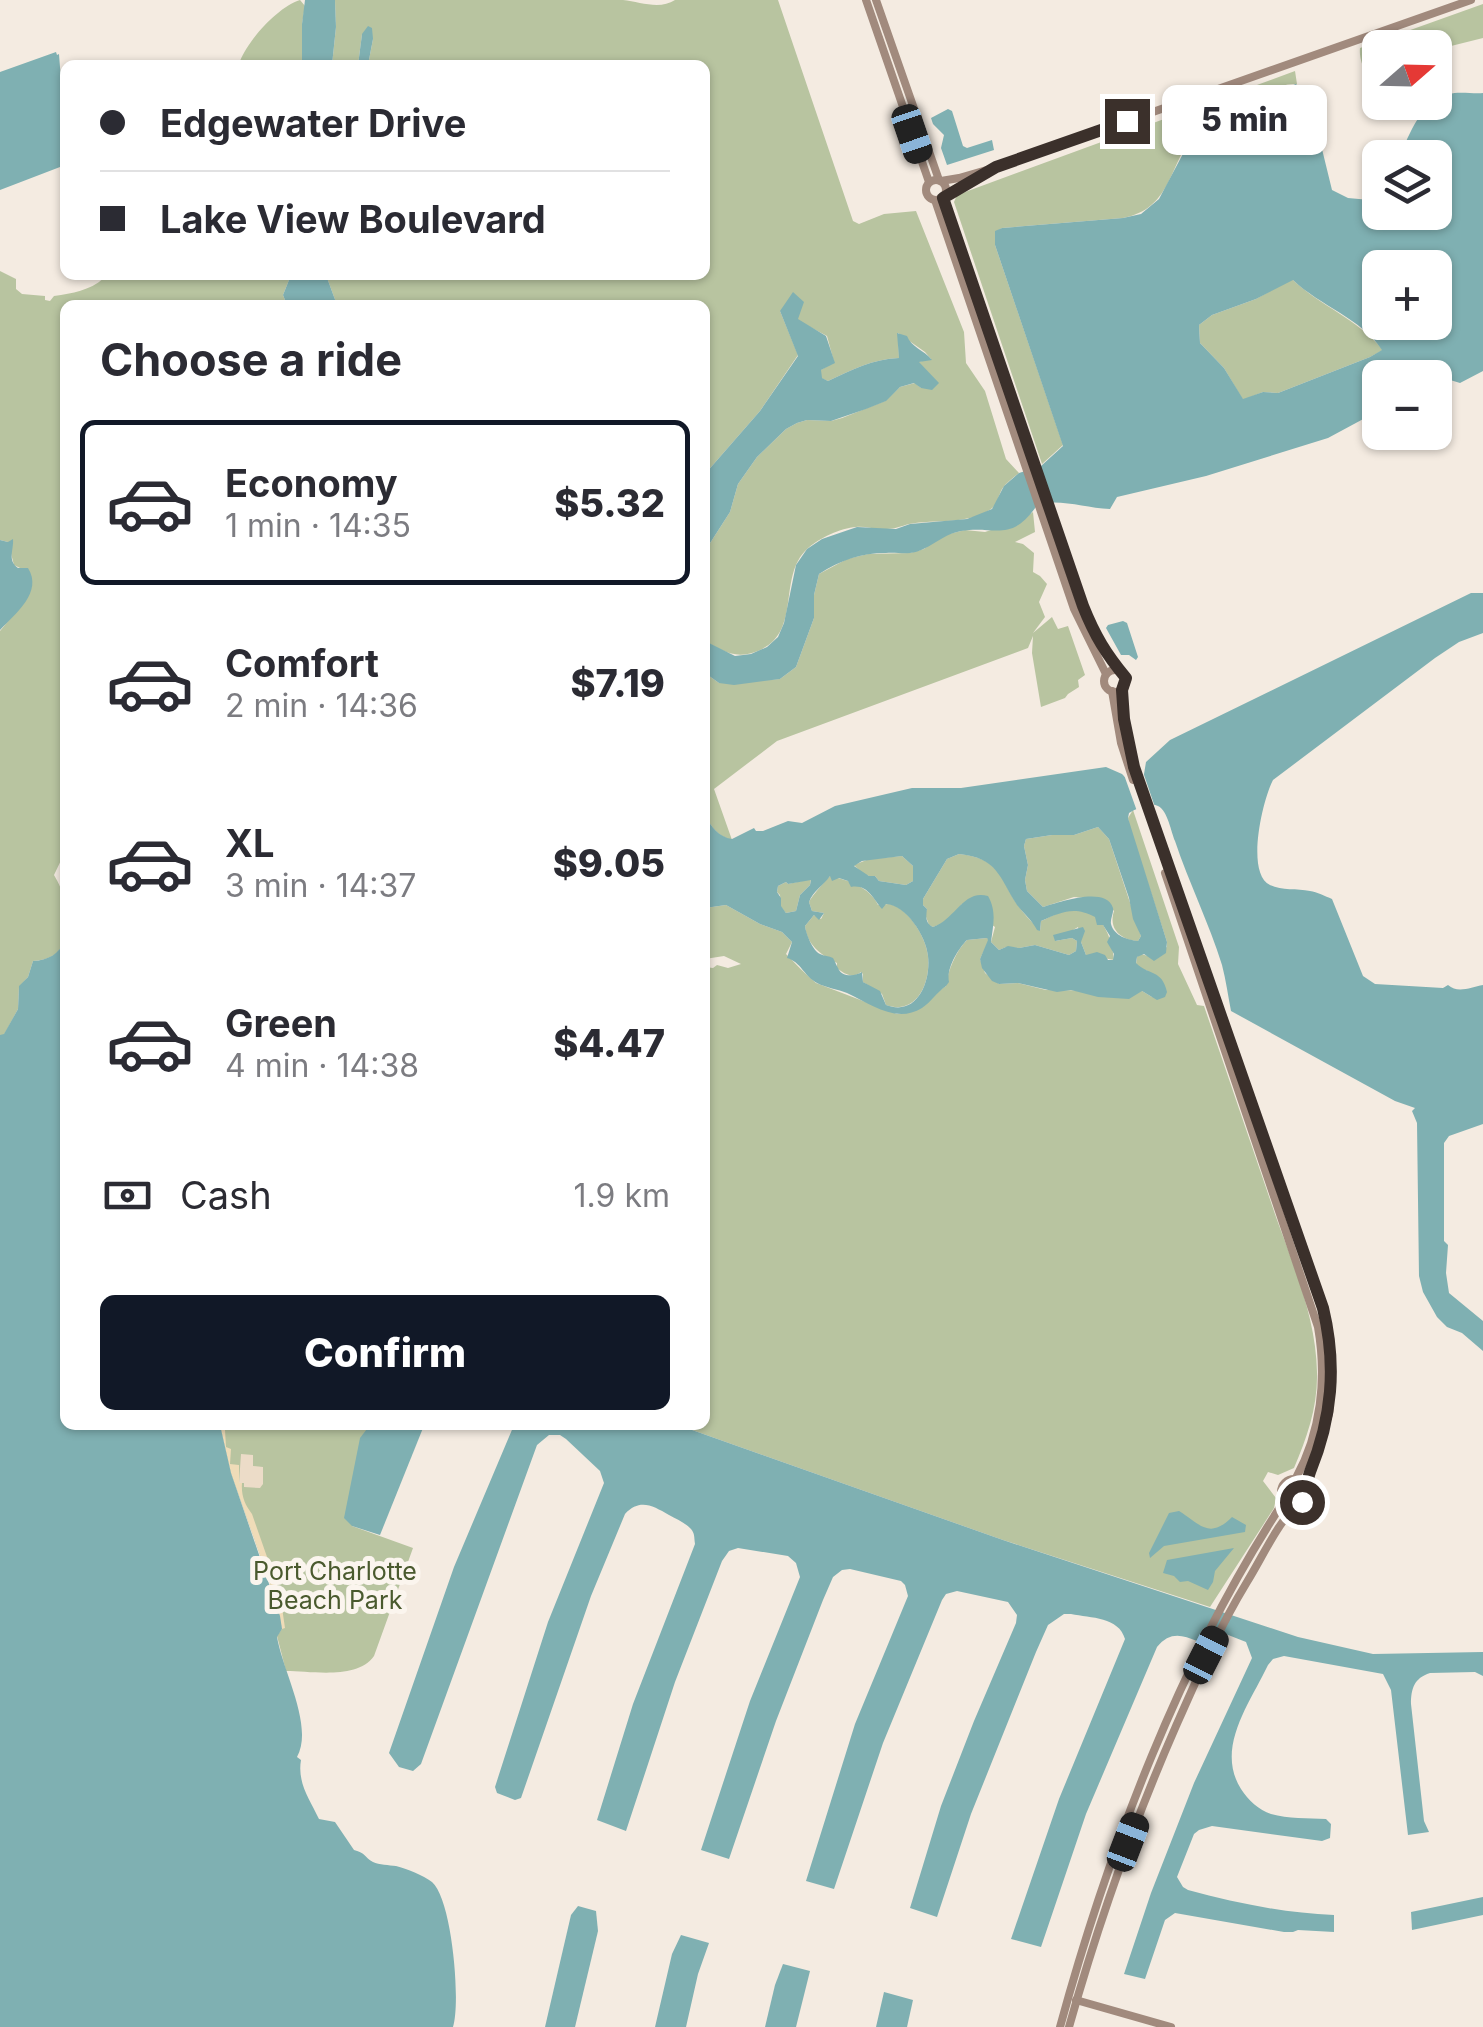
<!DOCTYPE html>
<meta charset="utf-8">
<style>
:root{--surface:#fff;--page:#f7f7f7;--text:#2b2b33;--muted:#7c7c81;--line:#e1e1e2;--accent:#111827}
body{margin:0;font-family:Inter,sans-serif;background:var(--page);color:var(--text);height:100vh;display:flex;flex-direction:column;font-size:38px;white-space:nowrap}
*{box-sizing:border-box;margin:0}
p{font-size:32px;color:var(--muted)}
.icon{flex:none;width:55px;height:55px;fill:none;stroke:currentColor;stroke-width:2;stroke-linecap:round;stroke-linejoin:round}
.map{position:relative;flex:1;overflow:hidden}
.panel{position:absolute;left:60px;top:300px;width:650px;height:1130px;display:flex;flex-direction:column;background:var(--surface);border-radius:15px;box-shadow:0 2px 8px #0004}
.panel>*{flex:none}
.guide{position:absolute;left:60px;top:60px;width:650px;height:220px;border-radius:15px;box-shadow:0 2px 8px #0004;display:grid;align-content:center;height:220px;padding:0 40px;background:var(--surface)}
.needle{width:65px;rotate:70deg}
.tools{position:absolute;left:1362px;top:30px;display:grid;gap:20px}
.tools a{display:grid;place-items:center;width:90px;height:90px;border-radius:15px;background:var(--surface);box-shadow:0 2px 8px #0004;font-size:50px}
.end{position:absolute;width:45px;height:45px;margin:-22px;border:12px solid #3b302b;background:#fff;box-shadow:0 0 0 5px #fff}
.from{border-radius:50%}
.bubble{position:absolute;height:70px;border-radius:15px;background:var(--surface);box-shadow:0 2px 8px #0004;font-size:32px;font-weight:800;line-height:70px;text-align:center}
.car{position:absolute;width:30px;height:60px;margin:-30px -15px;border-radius:12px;box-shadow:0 0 8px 2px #0007;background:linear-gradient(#222 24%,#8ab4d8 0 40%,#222 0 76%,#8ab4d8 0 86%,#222 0)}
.guide b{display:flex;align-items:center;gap:35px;height:95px;font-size:38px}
.guide b+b{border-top:2px solid var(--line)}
.guide i{width:25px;height:25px;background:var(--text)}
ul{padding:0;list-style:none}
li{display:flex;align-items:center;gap:30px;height:165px;margin:0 20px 15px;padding:0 20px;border:5px solid transparent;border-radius:15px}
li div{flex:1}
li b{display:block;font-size:38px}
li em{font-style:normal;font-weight:800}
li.active{border-color:var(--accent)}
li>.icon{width:90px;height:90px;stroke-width:1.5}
h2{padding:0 40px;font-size:45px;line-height:120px}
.pay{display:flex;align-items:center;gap:25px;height:110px;padding:0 40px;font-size:38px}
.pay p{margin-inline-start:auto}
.primary-button{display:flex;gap:20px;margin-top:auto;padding:20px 40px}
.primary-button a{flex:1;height:115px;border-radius:15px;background:var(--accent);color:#fff;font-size:40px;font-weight:800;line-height:115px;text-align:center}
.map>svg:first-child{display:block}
.green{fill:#b8c4a0}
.sand{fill:#efdcb8}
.plaza{fill:#ecdcc8}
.water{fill:#7fb0b2;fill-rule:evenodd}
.pier{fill:#f4ebe1}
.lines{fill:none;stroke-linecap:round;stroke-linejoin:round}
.secondary{stroke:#a18a7d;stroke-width:8}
.route{stroke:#3b302b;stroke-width:12}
.labels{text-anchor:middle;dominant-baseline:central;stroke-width:10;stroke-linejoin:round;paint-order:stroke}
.park-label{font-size:25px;fill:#4a5a2e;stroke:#fbf5ee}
</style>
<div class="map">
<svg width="1483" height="2027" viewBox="0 0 1483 2027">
<rect width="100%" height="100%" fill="#f4ebe1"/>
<!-- green -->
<g class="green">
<path d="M300 0 305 6 302 24V65H246V62L240 61C249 39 278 7 300 0Z"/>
<path d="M335 0H623C640 2 660 10 675 0H778L853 221 859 224 884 214 916 211 964 332 966 363 985 391 1006 459 1019 473C1013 478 1006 483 1002 489 998 496 998 504 991 509 968 525 935 519 909 524 901 526 895 529 887 529 877 530 866 526 856 527 841 528 819 538 807 549 776 578 804 635 755 652 735 659 722 651 705 641V551L730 512 738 484 757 457 786 429 797 423 807 420 831 421 842 418 885 401 900 387 915 383 921 388 938 383 918 362 931 359 925 352 898 333 899 358C873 359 851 370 828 381L821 378V370L834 362 827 336 780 311 798 355 760 411 705 474V305H337L326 275H705V65H368L373 39 362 34 358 65H332L336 27Z"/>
<path d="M1483 4V38L1435 50V48H1380V74L1372 76C1363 73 1359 57 1360 48Z"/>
<path d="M1295 71 1297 84C1281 83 1268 91 1253 97 1232 107 1209 114 1194 133 1169 166 1171 209 1123 218L1002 228 995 232V245L1063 445 1042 464 954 202 957 195Z"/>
<path d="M0 271 16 279V289L22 294 45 296V300L50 301 54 296C73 293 89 291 104 278L103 275H291L283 295 287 305H65V852L54 875C65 894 65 901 65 922 65 947 60 959 33 961L28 977 19 987 18 1009 4 1035H0V631L28 597 22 569 14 565 8 542 0 540Z"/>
<path d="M1292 279C1320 306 1358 319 1383 350L1370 357 1278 393 1263 392 1243 400 1224 368 1200 343 1199 325 1212 315 1256 299Z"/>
<path d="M1033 512 1035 532 1015 542 1023 544 1034 553 1033 572 1040 576 1047 584 1039 602 1045 617 1033 633 1052 617 1058 629 1068 626 1085 675 1078 680 1079 687 1068 694 1065 698 1041 707 1032 653 1033 636 1028 648 777 741 714 789 732 840C719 837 711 827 705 815V673L719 683 780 679 796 667 814 618V595L819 574 847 559 868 554 910 553 924 549 941 536 965 530 985 532 1024 519Z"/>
<path d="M1133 810 1179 947 1178 964 1197 1005 1204 1006C1228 1076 1252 1147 1276 1217 1294 1267 1316 1318 1317 1372 1318 1406 1307 1438 1294 1468L1278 1475 1268 1472 1263 1481 1276 1498 1274 1508 1210 1607 1003 1540 678 1425H705V967L713 968 717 965 728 968 741 964 724 956 705 959V908L726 905 760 924 782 932 792 942 786 954C796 964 805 974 816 983L897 1014C918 1013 930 997 946 986 948 970 956 951 967 940L987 938 989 940 980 959 985 973 999 984 1018 983 1046 990 1142 991 1152 997 1147 970H1142L1136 964 1137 957 1141 954 1148 956 1167 947V942L1129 825 1128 818Z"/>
<path d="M1098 827 1109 839 1141 936 1138 941C1121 940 1108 929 1114 911L1103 899 1074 897 1043 907 1027 891 1025 880 1028 865 1024 846 1026 839 1052 835H1074Z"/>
<path d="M959 854C1006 859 999 883 1023 912 1028 919 1035 924 1040 931L1041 921C1051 917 1061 910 1072 909 1102 908 1112 937 1114 960L1086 955 1081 942 1078 927 1055 941 1072 938 1077 941 1076 951 1069 955 1035 945 1019 948 1006 947 999 950 991 942 995 927 962 904C953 915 947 923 933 927L929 925 925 914 927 909 923 905V899L947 859Z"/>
<path d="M902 856 913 866V881L906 885 879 881 875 876C866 878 860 871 854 865L869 859Z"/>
<path d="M830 876C847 880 870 887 878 905 882 905 890 903 893 905 910 911 926 938 928 956 931 982 917 1016 886 1005L882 994 863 982V974L861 972C853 979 844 974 837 968V963C821 955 807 945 805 926L814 915 821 919 824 913 812 911 809 902C812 896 825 881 830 876Z"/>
<path d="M811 879 810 885 800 895 796 911 786 913 781 907 780 895 777 892 778 886 786 882 788 884Z"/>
<path d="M220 1425H371L352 1526 413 1548 374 1656C357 1680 312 1671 286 1671L277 1636 282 1629 276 1600 231 1473Z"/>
</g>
<!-- sand -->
<path class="sand" d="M220 1425 225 1430 226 1447 231 1449 230 1464 239 1465V1482L242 1483C241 1496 245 1505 252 1514L280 1594 285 1628 282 1629 276 1600 231 1473Z"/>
<!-- plaza -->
<path class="plaza" d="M241 1454 253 1455V1466L263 1467V1484L260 1488 244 1487V1483H239Z"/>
<!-- water -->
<g class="water">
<path d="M305 0H335L336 27 332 65H302V24Z"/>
<path d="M368 26 372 28 373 39 368 65H358L362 34Z"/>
<path d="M56 52 57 55 59 54 64 119 62 164 60 167 0 190V72Z"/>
<path d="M1296 84 1310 100 1332 190 1348 198 1370 200 1380 192V212H1435V158L1399 157C1410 134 1421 100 1449 94 1459 91 1473 94 1483 93V371L1460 383 1447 379 1435 384V378H1380V410L1328 438 1206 476 1117 497 1110 509C1085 508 1063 499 1038 504 1011 544 995 525 961 531 940 535 929 551 910 553 903 554 894 552 886 553 861 553 841 560 819 574L814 595V618L796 667 780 679 734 685 719 683 705 673V641L735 656 751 654 767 647 778 637 784 623 796 565 807 549 822 539 857 527 896 529 910 524 967 519 992 509 1004 486 1019 473 1041 466 1063 446 995 245V231L1002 228 1123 218 1141 214 1159 199 1194 133 1215 114ZM1380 268H1435V322H1380ZM1293 280C1320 306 1361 318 1382 350L1370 357 1278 393 1263 392 1243 399 1224 368 1200 343 1199 325 1212 315 1256 299Z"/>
<path d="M948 109 952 111 963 146 967 148 992 140 994 150 947 165 941 148 944 135 933 124 931 118Z"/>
<path d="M291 275H326L337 305H287L283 295Z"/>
<path d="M793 292 804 302 798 319 826 336 835 363 821 370 822 378 828 381C851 370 873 359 899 358L897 333 907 336C911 347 924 350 932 360L919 362 939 383 932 390 921 388 914 383 900 387 886 401 866 409 831 421 807 420 797 423 786 429 757 457 738 484 730 512 705 551V474L760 411 798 356 780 311Z"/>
<path d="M13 539C14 550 7 560 18 568H28C43 592 16 613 0 630V540L8 542Z"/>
<path d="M1471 593H1483V633L1459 642 1435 658 1273 780C1263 799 1245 873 1270 885 1282 891 1297 888 1310 891 1317 892 1325 896 1332 899L1363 976 1375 984 1443 988 1448 985C1458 994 1471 987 1483 985V1124L1449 1136 1444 1143V1241L1448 1245 1446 1273 1449 1293 1483 1321V1351L1462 1333 1447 1327 1437 1317 1423 1292 1419 1276 1417 1123 1412 1111 1415 1108 1395 1101 1231 1011C1228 996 1226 980 1222 965 1209 923 1189 883 1175 841 1171 832 1168 811 1158 806 1150 802 1136 809 1129 813L1128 818 1167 942 1166 953 1154 961 1144 954 1137 957 1136 963C1149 976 1162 969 1167 992L1165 997 1157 1000 1142 991 1129 999 1098 997 1071 990 1057 992 1018 983 999 984 992 981 982 968 980 959 988 940 987 938 967 940C958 949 946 969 949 982L946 986C937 992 931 1002 922 1008 896 1024 871 1004 847 993 838 989 826 988 817 983 804 976 801 962 787 958L792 942 782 932 760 924 726 905 705 908V815C711 827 719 837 732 839L754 828 756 831H763L788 821 802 823 835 806 912 788H961L1106 767 1122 774 1127 779 1144 774 1146 762 1170 740ZM1098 827 1109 839 1129 898 1133 919 1141 936 1138 941C1128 940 1114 936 1111 924 1110 919 1114 913 1113 908 1106 885 1057 903 1043 907L1027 891 1025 880 1028 865 1024 846 1026 839 1052 835H1074ZM959 854C998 858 999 877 1017 905 1024 914 1032 920 1037 930L1040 931 1041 921C1062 912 1074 906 1095 917L1097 925H1103L1110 936 1107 942 1114 954 1113 960H1108L1105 955 1097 952 1086 955 1081 942 1085 931 1083 927 1053 935 1055 941 1072 938 1077 941 1076 951 1069 955 1035 945 1019 948 1008 946 999 950 991 942C993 925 997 912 988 896 963 889 955 920 933 927 925 923 926 916 927 909L923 905V899L947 859ZM902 856 913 866V881L906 885 879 881 875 876H869L854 866 862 861ZM830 876 832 881 839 878 848 881 851 887C868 884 873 899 882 909L886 904C906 905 926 936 928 956 931 982 917 1017 886 1005L880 991 863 982 862 972C856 976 842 978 838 968 836 965 835 961 833 958 829 956 824 956 820 954 813 951 806 934 805 926L814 915 819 920 824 913 812 911 809 902C813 891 824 885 830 876ZM811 880 810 885 800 895 796 911 786 913 781 906V898L777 892 778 886 786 882 788 884Z"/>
<path d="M1123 621 1127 623 1138 657 1136 660 1129 655H1121L1106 628 1108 625Z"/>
<path d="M65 940V1425H220L231 1473 280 1616 282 1629 277 1637C283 1672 314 1726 297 1757L301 1760C297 1783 310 1800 319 1819L335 1822 354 1850C366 1853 364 1857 373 1862 379 1865 389 1865 396 1866 407 1869 423 1875 432 1882 452 1899 461 2002 453 2027H0V1035L4 1034 18 1009 19 986 28 977 33 961C49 960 59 954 65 940Z"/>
<path d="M370 1425H422L423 1428 380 1535 352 1526 344 1518 360 1438Z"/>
<path d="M514 1425H678L1003 1540 1298 1637 1373 1654 1483 1652V1676L1475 1672 1430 1673C1414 1678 1411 1689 1411 1704L1424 1821 1429 1832 1408 1835 1391 1690 1383 1674 1284 1656 1273 1659 1268 1665C1250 1703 1215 1748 1241 1789 1248 1800 1259 1810 1271 1814 1288 1819 1308 1818 1326 1819L1331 1824 1330 1838 1322 1841 1212 1826 1199 1830 1194 1834 1177 1877 1183 1887 1188 1890C1236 1903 1284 1913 1334 1915V1932L1298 1930 1293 1932H1284L1175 1913 1165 1920 1145 1979 1124 1974 1151 1893 1194 1783 1252 1658 1246 1642 1213 1629 1204 1628 1197 1641C1181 1634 1169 1632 1157 1647L1086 1814 1041 1947 1011 1939 1059 1799 1125 1639C1119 1617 1091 1618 1071 1614H1064L1048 1625 1036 1652 971 1814 937 1917 910 1908 941 1806 974 1721 1016 1623 1017 1615 1008 1602 957 1591 946 1594 942 1600 883 1743 834 1889 806 1881 855 1724 908 1596 905 1585 901 1581 850 1569 842 1570 833 1577 823 1600 776 1721 729 1859 701 1850 750 1701 800 1577 796 1563 788 1556 738 1548 729 1551 722 1561 675 1682 626 1831 597 1820 633 1704 695 1544C694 1537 695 1534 691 1529 686 1523 676 1519 669 1515 653 1506 640 1498 625 1514L591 1596 521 1798 515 1800 497 1793 495 1787 548 1622 604 1483 600 1471 566 1439 560 1435H549L537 1445 421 1764 413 1771 399 1767 389 1753 454 1567Z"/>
<path d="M1179 1511C1200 1524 1209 1540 1232 1517L1246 1525 1245 1532 1164 1546 1150 1558 1149 1553 1169 1513Z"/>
<path d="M1234 1548 1215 1571 1213 1582 1208 1590 1188 1581 1180 1582 1174 1576 1163 1573 1167 1560Z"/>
<path d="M1483 1897V1915L1412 1930 1411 1912Z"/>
<path d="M578 1906 596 1911 598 1931 575 2027H545L571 1915Z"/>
<path d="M681 1935 709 1943 698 1974 686 2027H655L672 1954Z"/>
<path d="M783 1964 810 1971 796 2027H765L775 1985Z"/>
<path d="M884 1992 913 2000 907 2027H876Z"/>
</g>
<!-- pier -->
<path class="pier" d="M1141 766 1156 810 1138 814 1123 772 1125 771 1128 774H1132L1140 771Z"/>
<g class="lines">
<!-- secondary -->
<g class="secondary">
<path d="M866 0 929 182"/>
<path d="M876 0 939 180"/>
<circle cx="936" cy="190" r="10"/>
<path d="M941 181 959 178 997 167 1471 0"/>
<path d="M945 196 979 176"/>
<path d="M943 198 1083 606 1098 639 1117 669"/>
<path d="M935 200 1074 609 1106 674"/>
<circle cx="1115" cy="681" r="11"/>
<path d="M1122 689 1125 719 1134 767 1251 1100 1326 1322 1332 1374 1329 1414 1306 1486"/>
<path d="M1112 691 1121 743 1133 780"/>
<path d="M1165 873 1318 1327C1327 1379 1321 1432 1296 1478"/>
<circle cx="1294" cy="1492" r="13"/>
<path d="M1076 2000 1171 2027"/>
<path d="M1060 2027C1109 1848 1182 1656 1284 1501"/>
<path d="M1069 2027C1098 1924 1133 1824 1176 1726 1198 1676 1219 1628 1247 1582 1263 1556 1275 1528 1296 1505"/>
</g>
</g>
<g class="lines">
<!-- route -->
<path class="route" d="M1127 121 996 167 943 198 1083 606C1095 636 1106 654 1126 678L1122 690 1124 719 1134 767 1323 1308C1337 1366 1332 1418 1310 1472 1306 1483 1308 1493 1302 1502"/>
</g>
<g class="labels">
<!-- park labels -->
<g class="park-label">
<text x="335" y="1571">Port Charlotte<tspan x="335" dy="29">Beach Park</tspan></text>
</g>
</g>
</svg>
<div class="tools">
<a><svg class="needle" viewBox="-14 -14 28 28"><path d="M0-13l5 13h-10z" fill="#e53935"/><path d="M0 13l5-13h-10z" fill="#7c7c81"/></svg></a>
<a><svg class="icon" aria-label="layers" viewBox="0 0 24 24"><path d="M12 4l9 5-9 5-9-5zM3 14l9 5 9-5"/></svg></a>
<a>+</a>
<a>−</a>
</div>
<i class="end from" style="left:1302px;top:1502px"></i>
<i class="end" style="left:1127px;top:121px"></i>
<div class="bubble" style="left:1162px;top:85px;width:165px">5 min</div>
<i class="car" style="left:912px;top:134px;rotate:161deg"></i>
<i class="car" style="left:1206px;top:1655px;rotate:27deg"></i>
<i class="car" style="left:1128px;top:1842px;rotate:21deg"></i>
<div class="guide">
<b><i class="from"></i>Edgewater Drive</b>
<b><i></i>Lake View Boulevard</b>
</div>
<section class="panel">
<h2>Choose a ride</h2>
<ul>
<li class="active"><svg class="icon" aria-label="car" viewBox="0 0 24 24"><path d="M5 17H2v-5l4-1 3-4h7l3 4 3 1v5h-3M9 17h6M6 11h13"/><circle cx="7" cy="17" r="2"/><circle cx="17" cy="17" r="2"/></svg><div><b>Economy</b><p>1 min · 14:35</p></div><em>$5.32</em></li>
<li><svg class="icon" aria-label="car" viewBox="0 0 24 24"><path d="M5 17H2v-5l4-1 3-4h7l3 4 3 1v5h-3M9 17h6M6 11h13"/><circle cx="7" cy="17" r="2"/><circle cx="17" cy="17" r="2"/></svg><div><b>Comfort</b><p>2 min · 14:36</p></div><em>$7.19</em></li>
<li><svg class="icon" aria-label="car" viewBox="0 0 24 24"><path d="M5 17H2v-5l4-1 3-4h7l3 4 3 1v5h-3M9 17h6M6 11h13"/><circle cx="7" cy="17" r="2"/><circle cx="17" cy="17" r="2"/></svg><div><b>XL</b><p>3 min · 14:37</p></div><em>$9.05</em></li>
<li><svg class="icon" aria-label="car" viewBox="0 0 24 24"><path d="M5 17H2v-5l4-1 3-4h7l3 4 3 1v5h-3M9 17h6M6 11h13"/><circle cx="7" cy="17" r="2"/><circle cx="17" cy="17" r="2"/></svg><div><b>Green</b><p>4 min · 14:38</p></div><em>$4.47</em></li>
</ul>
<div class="pay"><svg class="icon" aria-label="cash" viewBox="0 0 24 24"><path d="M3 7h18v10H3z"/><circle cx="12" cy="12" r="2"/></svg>Cash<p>1.9 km</p></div>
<div class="primary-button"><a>Confirm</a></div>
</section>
</div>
